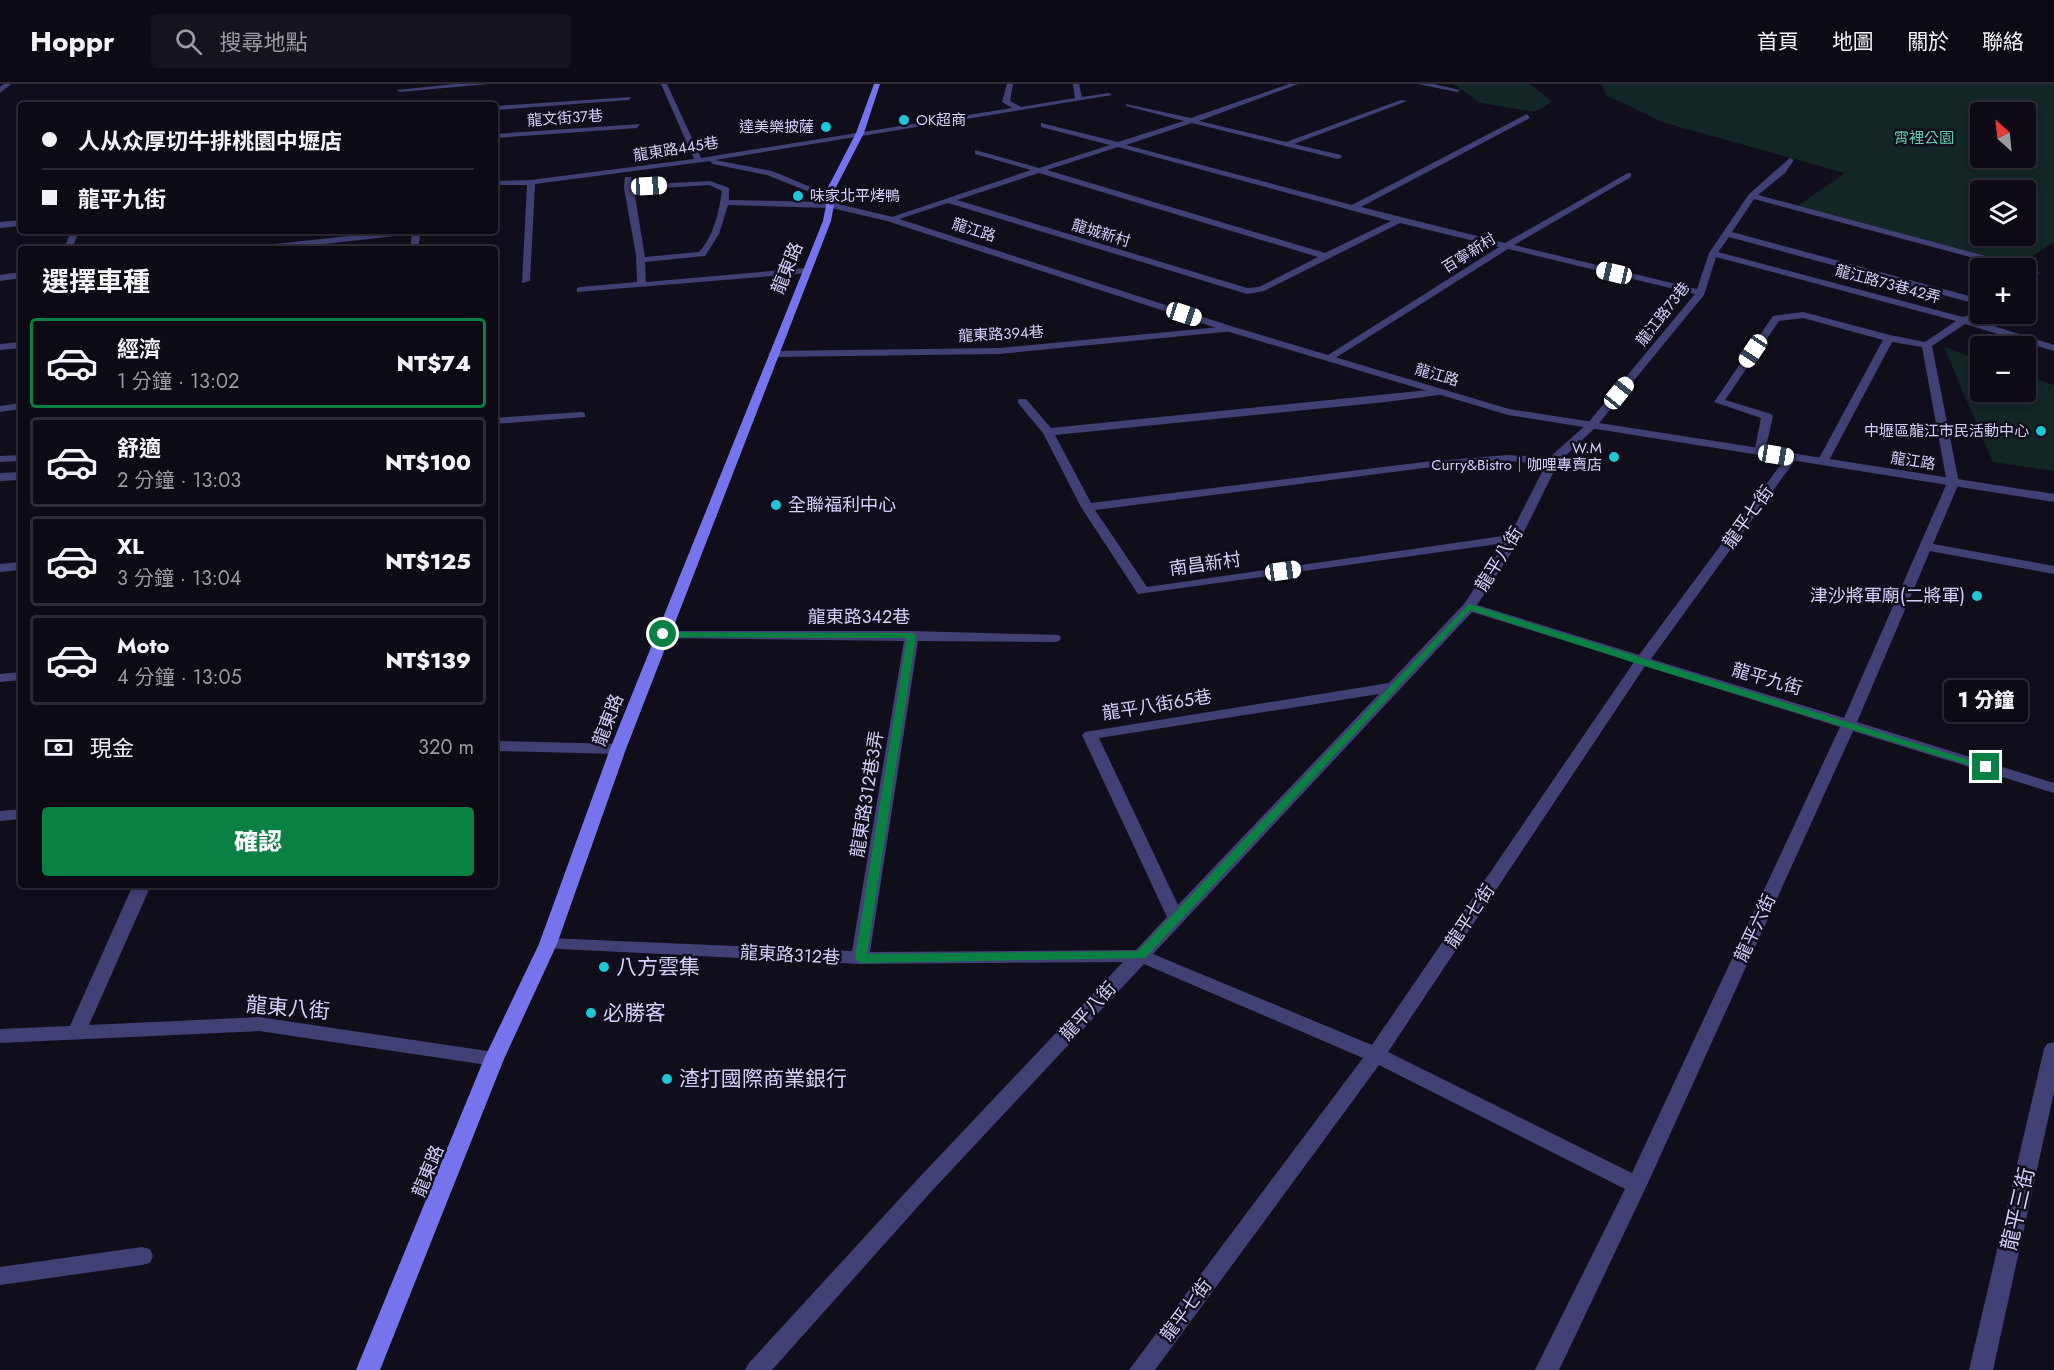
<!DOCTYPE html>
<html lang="zh-TW">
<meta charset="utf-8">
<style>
:root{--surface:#0d0a15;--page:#16131e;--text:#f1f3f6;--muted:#9a9aa0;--line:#2d2b34;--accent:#0b8043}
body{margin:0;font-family:Jost,"Noto Sans TC",sans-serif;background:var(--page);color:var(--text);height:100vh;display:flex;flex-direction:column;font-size:22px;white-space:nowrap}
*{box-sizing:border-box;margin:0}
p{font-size:20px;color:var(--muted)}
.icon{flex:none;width:33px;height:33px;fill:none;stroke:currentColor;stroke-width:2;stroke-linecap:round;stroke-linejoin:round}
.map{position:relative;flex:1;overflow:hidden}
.drawer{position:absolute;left:18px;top:162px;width:480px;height:642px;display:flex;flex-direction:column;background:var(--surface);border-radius:6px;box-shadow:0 3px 9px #0003,0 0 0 2px var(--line)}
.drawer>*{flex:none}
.top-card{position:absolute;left:18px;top:18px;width:480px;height:132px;border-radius:6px;box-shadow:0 3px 9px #0003,0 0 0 2px var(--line);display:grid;align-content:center;height:132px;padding:0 24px;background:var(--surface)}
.needle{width:39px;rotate:333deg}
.controls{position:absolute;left:1970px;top:18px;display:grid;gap:12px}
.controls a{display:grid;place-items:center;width:66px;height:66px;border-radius:6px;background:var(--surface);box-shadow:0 3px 9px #0003,0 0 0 2px var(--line);font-size:30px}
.end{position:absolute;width:27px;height:27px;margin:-14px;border:8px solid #0b8043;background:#fff;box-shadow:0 0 0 3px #fff}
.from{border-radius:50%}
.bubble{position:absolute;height:42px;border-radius:6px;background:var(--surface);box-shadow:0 3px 9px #0003,0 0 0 2px var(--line);font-size:20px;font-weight:800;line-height:42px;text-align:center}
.car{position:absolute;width:18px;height:36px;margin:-18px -9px;border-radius:8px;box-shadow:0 0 4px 2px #0007;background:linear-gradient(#fff 24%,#345 0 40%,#fff 0 76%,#345 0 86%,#fff 0)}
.top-card b{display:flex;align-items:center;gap:21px;height:57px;font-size:22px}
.top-card b+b{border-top:2px solid var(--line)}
.top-card i{width:15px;height:15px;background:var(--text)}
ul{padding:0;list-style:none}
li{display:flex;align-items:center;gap:18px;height:90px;margin:0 12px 9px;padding:0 12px;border:3px solid var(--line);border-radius:6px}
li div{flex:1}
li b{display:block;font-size:22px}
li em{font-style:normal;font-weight:800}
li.active{border-color:var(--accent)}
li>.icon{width:54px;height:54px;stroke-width:1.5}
h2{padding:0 24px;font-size:27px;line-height:72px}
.pay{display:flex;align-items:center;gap:15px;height:66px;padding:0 24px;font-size:22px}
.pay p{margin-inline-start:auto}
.action{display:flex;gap:12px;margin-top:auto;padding:12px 24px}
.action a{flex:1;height:69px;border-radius:6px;background:var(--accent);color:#fff;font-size:24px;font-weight:800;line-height:69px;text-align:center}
header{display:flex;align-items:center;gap:36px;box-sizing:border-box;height:84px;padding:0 30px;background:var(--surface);border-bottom:2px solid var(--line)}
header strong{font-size:28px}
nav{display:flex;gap:33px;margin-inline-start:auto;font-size:21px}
.search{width:420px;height:54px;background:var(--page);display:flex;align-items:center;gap:15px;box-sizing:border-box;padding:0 21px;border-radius:6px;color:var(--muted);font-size:22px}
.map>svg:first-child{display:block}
.green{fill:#122625;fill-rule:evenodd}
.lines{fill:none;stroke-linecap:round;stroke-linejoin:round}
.lane{fill:#414075;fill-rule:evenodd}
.street{fill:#414075;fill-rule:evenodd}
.secondary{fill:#7674ec;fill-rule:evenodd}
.route{fill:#0b8043}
.poi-dot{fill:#1ec7d7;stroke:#110e1c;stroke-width:2}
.labels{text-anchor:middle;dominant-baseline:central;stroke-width:5;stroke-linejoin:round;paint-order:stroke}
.far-street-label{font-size:15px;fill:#d4d0f9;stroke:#110e1c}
.far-poi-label{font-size:15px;fill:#d4d0f9;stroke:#110e1c;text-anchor:end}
.far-park-label{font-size:15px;fill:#67ceb3;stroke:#110e1c}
.street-label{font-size:18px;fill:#d4d0f9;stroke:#110e1c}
.poi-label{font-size:18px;fill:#d4d0f9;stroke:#110e1c;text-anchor:start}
.near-poi-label{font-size:21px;fill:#d4d0f9;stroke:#110e1c;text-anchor:start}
.near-street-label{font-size:21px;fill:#d4d0f9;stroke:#110e1c}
</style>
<header>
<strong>Hoppr</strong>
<div class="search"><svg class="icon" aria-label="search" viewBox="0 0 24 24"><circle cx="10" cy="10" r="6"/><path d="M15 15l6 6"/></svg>搜尋地點</div>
<nav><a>首頁</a><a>地圖</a><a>關於</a><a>聯絡</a></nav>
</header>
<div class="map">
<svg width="2054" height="1286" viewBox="0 0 2054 1286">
<rect width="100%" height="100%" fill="#110e1c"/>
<!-- green -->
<g class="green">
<path d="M1453 0H1530L1552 18 1534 28 1481 19Z"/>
<path d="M1602 0H2054V158L2018 182 1798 122 1845 89 1662 38 1606 11ZM1980 28H2025V74H1980ZM1980 106H2025V152H1980Z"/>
<path d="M1944 263 1980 276V308H2025V291L2054 301V387L1993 378Z"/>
</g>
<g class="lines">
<!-- lane -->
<g class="lane">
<path d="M4 0H11L0 9V3Z"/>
<path d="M456 0H488L400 8 397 6Z"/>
<path d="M661 0H667L701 74 1012 24 1002 18 1007 0H1013L1010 17 1021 23 1075 14 1073 0H1079L1082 13 1109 9 1112 11 715 76 772 87 830 111V115H827L767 91 713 80 710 77 535 100 530 197 522 199 527 101H495V97L531 96 694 75Z"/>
<path d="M1289 0H1298L1199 37 1286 58 1401 16 1407 17 1294 60 1341 71 1342 73 1338 75 1192 39 1126 61 1352 121 1527 30 1530 34 1361 123 1505 159 1628 89H1631V93L1514 161 1697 205 1709 169 1749 110 1790 74 1794 76 1785 89 1758 111 2023 182 2024 184H2011L1754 115 1732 148 1980 215V221L1729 153 1718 168 1963 233 1973 230 1975 232 1972 235 2054 261V267L1965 240 1932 262 1959 399 1933 460 2054 482V490L1930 467 1857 638 2054 699V709L1853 647 1647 1101 1559 1286H1535L1625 1105 1379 981 1155 1286H1129L1363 974 1144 880 930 1109 772 1286H745L749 1279 916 1097 1123 878 860 880 542 864 539 860 542 856 548 854 852 867 904 557 663 554 656 550 658 547H912L1059 551 1061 554 1059 557 1054 558 918 557 870 868 1136 866 1167 833 1082 651 1085 648 1389 599 1464 520 1505 459 1138 510 1081 423 1043 349 1018 319V315H1026L1051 344 1439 305 1444 308 1439 311 1386 318 1055 351 1091 419 1424 378 1507 371 1550 373 1587 340 1695 210 1508 165 1329 278 1324 275 1325 273 1499 163 1400 139 1264 207 1247 210 948 119 893 137 886 135 1031 86 975 70V66L1039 84 1110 61 1041 43V39L1118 58 1184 37 1126 22V20L1191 34ZM1118 63 1391 137 1325 169 1047 86ZM1039 89 1318 173 1259 203 1247 204 957 116ZM1716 173 1956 237 1925 258 1890 251 1803 228 1773 232 1714 318 1761 334 1754 369 1756 371H1764L1773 332 1771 330 1725 316 1779 237 1803 234 1883 256 1817 378 1823 381 1827 380 1892 258 1922 263 1947 399 1844 634 1651 575 1796 375V371H1788L1639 571 1477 521 1521 454 1558 379 1595 344 1704 211ZM1507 377 1546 380 1510 451 1147 503 1095 426 1424 384ZM1472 528 1634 578 1372 961 1153 870ZM1645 582 1840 643 1632 1089 1388 968ZM1379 610 1178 821 1099 654Z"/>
<path d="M1418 0H1433L1460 6 1457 8Z"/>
<path d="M625 93H631L633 101 710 97 729 104V116L830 118 834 121 830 124 728 121 719 150 705 172 645 178 646 198 806 184 811 187 809 189 577 208V204L580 203 637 198 636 171 624 104ZM709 101 722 107C719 127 714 152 699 168L645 173 634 106Z"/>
<path d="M21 136V142L0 144V138Z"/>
<path d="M71 147H79L72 165H64Z"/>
<path d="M394 147H421L418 165H410L412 150 281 165H253L257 162Z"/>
<path d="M2032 187 2040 189 2025 198V191Z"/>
<path d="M21 188V194L0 197V191Z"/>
<path d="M1230 242 1235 245 1234 247 999 270 773 273 768 270 773 267 999 264Z"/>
<path d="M21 258V264L0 266V260Z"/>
<path d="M21 319V325L0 328V322Z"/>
<path d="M581 328 585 329V333L495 340V334Z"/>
<path d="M21 371V377L0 378V372Z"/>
<path d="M21 388V396L0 397V389Z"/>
<path d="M21 478V486L0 488V480Z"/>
<path d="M21 588V596L0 598V590Z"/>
<path d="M495 657 618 660 626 665 618 670 495 667Z"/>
<path d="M21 725V735L0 737V727Z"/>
<path d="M133 801H151L89 941 259 933 494 968 501 970 504 975 501 980 494 982 259 947 0 959V945L70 942Z"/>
<path d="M2054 958V1008L1993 1286H1969L2044 965 2047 960Z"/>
<path d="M142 1163 150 1165 153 1172 150 1179 142 1181 0 1201V1183Z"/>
</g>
<!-- street -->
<g class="street">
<path d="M631 13 629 16 495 26V22Z"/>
<path d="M640 40 637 44 495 54V50Z"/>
<path d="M830 118 893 133 1234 243 1509 325 2054 410V418L1508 331 1226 247 887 137 827 123 826 121Z"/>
</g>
<!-- secondary -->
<path class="secondary" d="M874 0H880L864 49 831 113 834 121 831 137 626 665 557 860 504 975 380 1286H356L484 975 539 860 610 665 823 137 826 121 823 113 856 49Z"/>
</g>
<!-- route -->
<path class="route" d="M1469 520 1991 683 1982 685 1638 580 1470 526 1145 874 860 879 855 874 907 554 663 553 658 550 663 548 912 549 916 551 867 870 1138 867Z"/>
<!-- markers -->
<g class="poi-dot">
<circle cx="904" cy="36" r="6"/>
<circle cx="826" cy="43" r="6"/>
<circle cx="798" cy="112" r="6"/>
<circle cx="2041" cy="347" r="6"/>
<circle cx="1614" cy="373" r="6"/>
<circle cx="776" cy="421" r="6"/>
<circle cx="1977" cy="512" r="6"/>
<circle cx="604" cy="883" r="6"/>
<circle cx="591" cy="929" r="6"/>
<circle cx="667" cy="995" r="6"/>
</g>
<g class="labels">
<!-- far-street labels -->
<g class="far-street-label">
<text transform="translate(565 34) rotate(-4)">龍文街37巷</text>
<text transform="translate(676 65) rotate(-9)">龍東路445巷</text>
<text transform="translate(974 146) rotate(18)">龍江路</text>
<text transform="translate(1101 149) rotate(17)">龍城新村</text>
<text transform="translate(1469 169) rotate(-32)">百寧新村</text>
<text transform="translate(1888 200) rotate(15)">龍江路73巷42弄</text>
<text transform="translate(1663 230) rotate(-52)">龍江路73巷</text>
<text transform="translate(1001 250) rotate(-3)">龍東路394巷</text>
<text transform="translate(1437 291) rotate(16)">龍江路</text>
<text transform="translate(1913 377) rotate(9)">龍江路</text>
</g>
<!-- far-poi labels -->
<g class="far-poi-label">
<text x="916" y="36" text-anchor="start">OK超商</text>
<text x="814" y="43">達美樂披薩</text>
<text x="810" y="112" text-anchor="start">味家北平烤鴨</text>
<text x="2029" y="347">中壢區龍江市民活動中心</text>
<text x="1602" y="364">W.M<tspan x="1602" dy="17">Curry&amp;Bistro｜咖哩專賣店</tspan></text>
</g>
<!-- far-park labels -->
<g class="far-park-label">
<text x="1924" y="54">霄裡公園</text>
</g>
<!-- street labels -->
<g class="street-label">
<text transform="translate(787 184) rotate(-68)">龍東路</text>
<text transform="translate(1748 433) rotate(-54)">龍平七街</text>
<text transform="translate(1499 475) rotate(-58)">龍平八街</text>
<text transform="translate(1205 480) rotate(-8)">南昌新村</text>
<text x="859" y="533">龍東路342巷</text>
<text transform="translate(1767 595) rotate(16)">龍平九街</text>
<text transform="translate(1157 621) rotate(-9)">龍平八街65巷</text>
<text transform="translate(608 636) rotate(-69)">龍東路</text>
<text transform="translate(867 710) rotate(-81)">龍東路312巷3弄</text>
<text transform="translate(1470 832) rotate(-56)">龍平七街</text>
<text transform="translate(1755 844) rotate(-65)">龍平六街</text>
<text transform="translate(790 871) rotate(3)">龍東路312巷</text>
<text transform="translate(1088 927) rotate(-47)">龍平八街</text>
<text transform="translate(428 1087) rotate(-68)">龍東路</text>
<text transform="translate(1186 1226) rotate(-53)">龍平七街</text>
</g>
<!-- poi labels -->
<g class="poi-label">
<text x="788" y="421">全聯福利中心</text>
<text x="1965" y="512" text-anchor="end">津沙將軍廟(二將軍)</text>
</g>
<!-- near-poi labels -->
<g class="near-poi-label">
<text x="616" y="883">八方雲集</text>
<text x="603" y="929">必勝客</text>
<text x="679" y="995">渣打國際商業銀行</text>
</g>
<!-- near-street labels -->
<g class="near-street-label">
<text transform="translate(288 924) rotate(5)">龍東八街</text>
<text transform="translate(2018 1125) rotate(-77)">龍平三街</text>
</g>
</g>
</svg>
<div class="controls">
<a><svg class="needle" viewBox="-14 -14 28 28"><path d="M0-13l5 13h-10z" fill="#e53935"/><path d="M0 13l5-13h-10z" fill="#9a9aa0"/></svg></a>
<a><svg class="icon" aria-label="layers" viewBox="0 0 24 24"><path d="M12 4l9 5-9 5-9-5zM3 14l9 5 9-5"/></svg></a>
<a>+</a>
<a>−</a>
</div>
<i class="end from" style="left:663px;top:550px"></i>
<i class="end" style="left:1986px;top:683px"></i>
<div class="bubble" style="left:1944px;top:596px;width:84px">1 分鐘</div>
<i class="car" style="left:649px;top:102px;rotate:87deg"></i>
<i class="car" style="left:1614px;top:189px;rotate:283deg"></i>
<i class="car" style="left:1184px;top:230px;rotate:108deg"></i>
<i class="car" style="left:1753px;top:267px;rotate:214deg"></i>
<i class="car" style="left:1619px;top:309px;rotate:39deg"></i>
<i class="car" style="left:1776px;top:371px;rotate:99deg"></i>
<i class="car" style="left:1283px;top:487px;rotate:82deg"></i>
<div class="top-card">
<b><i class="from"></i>人从众厚切牛排桃園中壢店</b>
<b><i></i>龍平九街</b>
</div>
<section class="drawer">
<h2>選擇車種</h2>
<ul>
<li class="active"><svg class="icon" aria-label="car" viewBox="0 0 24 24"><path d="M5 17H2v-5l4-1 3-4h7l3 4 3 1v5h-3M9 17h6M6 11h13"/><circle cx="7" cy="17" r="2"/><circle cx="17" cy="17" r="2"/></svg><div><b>經濟</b><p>1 分鐘 · 13:02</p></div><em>NT$74</em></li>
<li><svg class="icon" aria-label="car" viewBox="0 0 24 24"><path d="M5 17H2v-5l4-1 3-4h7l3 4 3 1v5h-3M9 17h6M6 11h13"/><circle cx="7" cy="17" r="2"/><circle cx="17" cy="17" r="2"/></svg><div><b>舒適</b><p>2 分鐘 · 13:03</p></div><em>NT$100</em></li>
<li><svg class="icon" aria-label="car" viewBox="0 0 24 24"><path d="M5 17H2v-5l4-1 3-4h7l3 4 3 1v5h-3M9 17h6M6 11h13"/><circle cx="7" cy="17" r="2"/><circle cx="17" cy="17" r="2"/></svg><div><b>XL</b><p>3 分鐘 · 13:04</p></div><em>NT$125</em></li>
<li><svg class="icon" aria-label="car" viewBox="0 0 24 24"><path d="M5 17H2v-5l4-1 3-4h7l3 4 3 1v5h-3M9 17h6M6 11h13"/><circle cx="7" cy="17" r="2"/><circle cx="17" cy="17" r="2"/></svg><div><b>Moto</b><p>4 分鐘 · 13:05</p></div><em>NT$139</em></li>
</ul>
<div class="pay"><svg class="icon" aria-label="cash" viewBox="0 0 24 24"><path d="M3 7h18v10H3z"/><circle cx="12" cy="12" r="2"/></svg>現金<p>320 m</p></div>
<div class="action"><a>確認</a></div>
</section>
</div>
